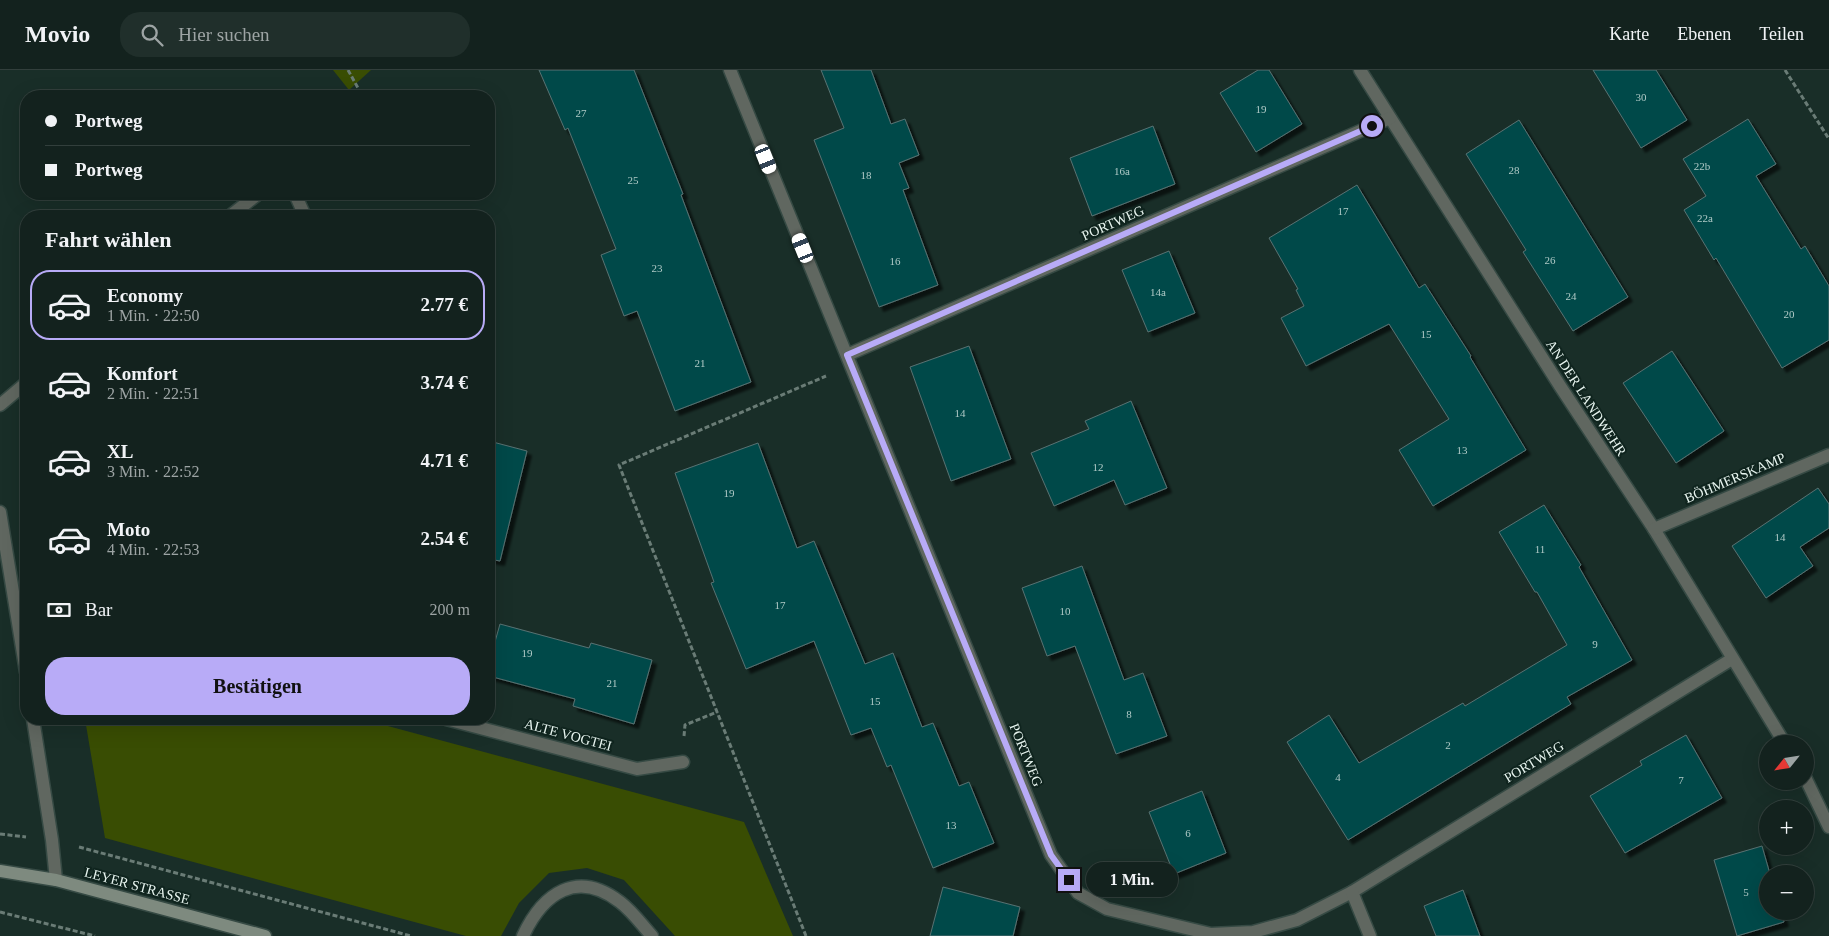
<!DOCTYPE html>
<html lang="de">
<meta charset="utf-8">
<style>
:root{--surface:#13221e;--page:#202f2b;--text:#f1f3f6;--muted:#9da4a4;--line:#323f3c;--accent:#b8abf7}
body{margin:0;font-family:"Times New Roman",serif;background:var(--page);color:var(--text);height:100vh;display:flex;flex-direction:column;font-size:19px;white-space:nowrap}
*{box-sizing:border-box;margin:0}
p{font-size:16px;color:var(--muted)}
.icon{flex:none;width:28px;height:28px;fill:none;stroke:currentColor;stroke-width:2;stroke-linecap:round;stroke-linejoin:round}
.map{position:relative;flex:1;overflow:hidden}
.drawer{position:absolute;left:20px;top:140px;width:475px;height:515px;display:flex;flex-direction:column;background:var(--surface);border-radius:20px;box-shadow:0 5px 20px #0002,0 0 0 1px var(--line)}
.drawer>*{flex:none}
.hud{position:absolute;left:20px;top:20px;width:475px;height:110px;border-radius:20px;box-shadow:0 5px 20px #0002,0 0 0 1px var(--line);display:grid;align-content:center;height:110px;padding:0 25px;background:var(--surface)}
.needle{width:32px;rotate:240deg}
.tools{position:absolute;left:1759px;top:665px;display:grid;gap:10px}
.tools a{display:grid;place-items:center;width:55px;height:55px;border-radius:50%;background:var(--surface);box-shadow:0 5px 20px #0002,0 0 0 1px var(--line);font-size:25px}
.end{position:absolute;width:22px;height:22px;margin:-11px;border:6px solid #b8abf7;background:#111;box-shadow:0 0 0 2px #111}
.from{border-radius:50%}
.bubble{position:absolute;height:35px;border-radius:18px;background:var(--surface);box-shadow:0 5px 20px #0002,0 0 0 1px var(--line);font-size:16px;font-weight:700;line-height:35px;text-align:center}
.car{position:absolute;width:15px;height:30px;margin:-15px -8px;border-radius:6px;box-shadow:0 0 4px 1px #0007;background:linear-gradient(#fff 24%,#345 0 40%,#fff 0 76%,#345 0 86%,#fff 0)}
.hud b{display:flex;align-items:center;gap:18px;height:48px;font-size:19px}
.hud b+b{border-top:1px solid var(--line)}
.hud i{width:12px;height:12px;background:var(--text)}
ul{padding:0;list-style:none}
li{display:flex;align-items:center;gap:15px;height:70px;margin:0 10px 8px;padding:0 15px;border:2px solid transparent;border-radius:20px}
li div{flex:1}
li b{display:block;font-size:19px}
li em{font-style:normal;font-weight:700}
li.active{border-color:var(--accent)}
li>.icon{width:45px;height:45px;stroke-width:1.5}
h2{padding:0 25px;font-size:22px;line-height:60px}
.pay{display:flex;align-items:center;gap:12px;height:55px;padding:0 25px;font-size:19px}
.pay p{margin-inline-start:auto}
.button{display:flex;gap:10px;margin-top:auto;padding:10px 25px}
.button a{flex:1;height:58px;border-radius:20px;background:var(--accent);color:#111;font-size:20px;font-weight:700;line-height:58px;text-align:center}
header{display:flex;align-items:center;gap:30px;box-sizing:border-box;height:70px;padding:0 25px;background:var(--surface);border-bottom:1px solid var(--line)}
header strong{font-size:24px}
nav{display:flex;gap:28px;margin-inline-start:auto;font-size:18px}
.search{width:350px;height:45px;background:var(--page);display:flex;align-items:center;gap:12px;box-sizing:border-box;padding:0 18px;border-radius:20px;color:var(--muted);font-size:19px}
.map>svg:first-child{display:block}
.green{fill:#394d03}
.building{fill:#04494a;stroke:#587272;filter:url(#shadow)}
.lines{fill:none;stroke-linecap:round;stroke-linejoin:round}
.lane-casing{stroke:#364a44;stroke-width:15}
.street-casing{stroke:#364a44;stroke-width:15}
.secondary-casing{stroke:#364a44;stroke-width:15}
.path{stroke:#6a7c76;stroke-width:3;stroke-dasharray:5 2.5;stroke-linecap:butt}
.lane{stroke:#606760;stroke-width:12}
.street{stroke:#606760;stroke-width:12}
.secondary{stroke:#7e8a7f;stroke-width:12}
.route{stroke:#b8abf7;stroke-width:6}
.labels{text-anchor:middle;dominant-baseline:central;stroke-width:4;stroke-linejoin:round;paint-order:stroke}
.number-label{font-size:11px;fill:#aec9c6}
.street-label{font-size:14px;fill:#e7f4ef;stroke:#0f241e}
</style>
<header>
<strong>Movio</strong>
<div class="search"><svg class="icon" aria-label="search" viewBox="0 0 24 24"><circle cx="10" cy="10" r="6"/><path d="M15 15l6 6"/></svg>Hier suchen</div>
<nav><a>Karte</a><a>Ebenen</a><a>Teilen</a></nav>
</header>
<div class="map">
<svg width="1829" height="866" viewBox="0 0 1829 866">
<defs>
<filter id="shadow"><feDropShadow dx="4.5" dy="4.5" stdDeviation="1" flood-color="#0009"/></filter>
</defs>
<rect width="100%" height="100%" fill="#192e28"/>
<!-- green -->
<g class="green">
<path d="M333 0H371L349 20Z"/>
<path d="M85 649H362L744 752 793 866H675L624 810 587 798 549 803 519 833 501 866H466L105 768Z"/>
</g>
<!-- building -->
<g class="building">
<path d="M539 0H634L683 124 681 125 751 312 675 341 637 241 624 246 601 185 616 179 568 58 565 60Z"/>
<path d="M821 0H871L891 54 905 49 919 85 899 93 909 118 903 120 938 215 879 237 814 70 844 58Z"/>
<path d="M1258 0H1269L1302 54 1256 82 1220 23Z"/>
<path d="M1593 0H1656L1687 50 1641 78Z"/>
<path d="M1748 49 1776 94 1756 106 1801 179 1805 176 1829 216V270L1782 298 1716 188 1714 190 1684 140 1706 126 1683 89Z"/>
<path d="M1519 50 1628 227 1573 261 1523 182 1526 180 1466 84Z"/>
<path d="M1153 56 1175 114 1092 146 1070 88Z"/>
<path d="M1357 115 1419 218 1425 214 1471 286 1470 287 1526 380 1433 436 1399 380 1449 349 1389 254 1306 296 1281 248 1304 236 1296 220 1298 219 1269 168Z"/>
<path d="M1169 181 1195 243 1148 262 1122 200Z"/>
<path d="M969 276 1011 389 951 411 910 297Z"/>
<path d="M1672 281 1724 361 1676 393 1623 313Z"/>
<path d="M1131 331 1167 418 1125 435 1114 410 1054 436 1031 383 1089 359 1085 351Z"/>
<path d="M489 371 527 381 500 491 489 489Z"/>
<path d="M758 373 797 478 814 471 865 594 893 583 922 657 933 653 959 716 969 712 994 773 933 798 891 695 887 697 871 658 851 665 814 571 746 599 711 513 714 512 675 403Z"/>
<path d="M1818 418 1829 434V458L1800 477 1813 496 1766 528 1732 476Z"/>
<path d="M1544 435 1581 495 1579 497 1632 590 1567 627 1571 634 1348 770 1287 672 1329 645 1359 693 1463 633 1465 636 1567 575 1537 522H1535L1499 462Z"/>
<path d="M1082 496 1124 610 1143 603 1167 666 1116 684 1075 576 1047 586 1022 518Z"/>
<path d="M500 554 589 578 591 573 652 590 634 654 573 636 575 629 489 606V593Z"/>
<path d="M1686 665 1722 728 1625 783 1590 726 1642 695 1640 691Z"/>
<path d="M1202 721 1226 783 1174 804 1149 742Z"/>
<path d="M1762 776 1770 804H1768V841H1781L1784 852 1737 866 1714 790Z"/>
<path d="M943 817 1020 837 1013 866H930Z"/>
<path d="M1463 820 1480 866H1436L1424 836Z"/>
</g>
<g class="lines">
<defs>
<path id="lane" d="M523 866C543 823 577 799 620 832 632 841 642 855 652 866"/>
<g id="street">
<path d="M730 0 1051 785 1078 823 1107 839 1211 864 1253 862 1297 850 1352 822 1732 589"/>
<path d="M1360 0 1560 316 1654 459 1785 674"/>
<path d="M295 124 305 146"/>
<path d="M230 146 258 124"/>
<path d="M847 285 1390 48"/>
<path d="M0 335 26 313"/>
<path d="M0 442 26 602"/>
<path d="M1654 459 1829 385"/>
<path d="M33 649 52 770 56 810"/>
<path d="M446 649 637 699 683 692"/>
<path d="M1805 707 1829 757"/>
<path d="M1352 822 1370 866"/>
</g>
<path id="secondary" d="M0 801 56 810 265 866"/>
</defs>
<!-- lane casing -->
<use href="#lane" class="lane-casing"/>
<!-- street casing -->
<use href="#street" class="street-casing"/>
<!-- secondary casing -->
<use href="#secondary" class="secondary-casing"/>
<!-- path -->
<g class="path">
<path d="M348 0 358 18V26"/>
<path d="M1785 0 1829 69"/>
<path d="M684 666 685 655 717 642"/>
<path d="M0 764 26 767"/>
<path d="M79 777 411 866"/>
<path d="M0 842 95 866"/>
<path d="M806 866 619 395 826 306"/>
</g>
<!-- lane -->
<use href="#lane" class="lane"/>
<!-- street -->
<use href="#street" class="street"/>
<!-- secondary -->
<use href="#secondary" class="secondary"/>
</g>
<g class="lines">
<!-- route -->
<path class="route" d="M1069 810 1051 785 847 285 1372 56"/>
</g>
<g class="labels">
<!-- number labels -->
<g class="number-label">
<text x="1641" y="27">30</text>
<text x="1261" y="39">19</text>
<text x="581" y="43">27</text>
<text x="1702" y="96">22b</text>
<text x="1514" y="100">28</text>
<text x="1122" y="101">16a</text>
<text x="866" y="105">18</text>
<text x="633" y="110">25</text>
<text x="1343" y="141">17</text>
<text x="1705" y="148">22a</text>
<text x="1550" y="190">26</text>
<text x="895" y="191">16</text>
<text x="657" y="198">23</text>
<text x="1158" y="222">14a</text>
<text x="1571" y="226">24</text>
<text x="1789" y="244">20</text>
<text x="1426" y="264">15</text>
<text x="700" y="293">21</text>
<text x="960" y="343">14</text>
<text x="1462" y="380">13</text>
<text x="1098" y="397">12</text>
<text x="729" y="423">19</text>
<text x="1780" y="467">14</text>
<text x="1540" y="479">11</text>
<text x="780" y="535">17</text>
<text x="1065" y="541">10</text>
<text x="1595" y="574">9</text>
<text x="527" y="583">19</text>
<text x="612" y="613">21</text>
<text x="875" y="631">15</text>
<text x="1129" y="644">8</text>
<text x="1448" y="675">2</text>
<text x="1338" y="707">4</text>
<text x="1681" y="710">7</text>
<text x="951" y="755">13</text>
<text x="1188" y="763">6</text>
<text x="1746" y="822">5</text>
</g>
<!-- street labels -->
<g class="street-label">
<text transform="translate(1113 153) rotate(-24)">PORTWEG</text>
<text transform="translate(1586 328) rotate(57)">AN DER LANDWEHR</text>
<text transform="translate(1735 408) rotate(-23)">BÖHMERSKAMP</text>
<text transform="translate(568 665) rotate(15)">ALTE VOGTEI</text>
<text transform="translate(1026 685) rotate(68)">PORTWEG</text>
<text transform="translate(1534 692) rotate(-31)">PORTWEG</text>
<text transform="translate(137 816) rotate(15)">LEYER STRASSE</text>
</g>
</g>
</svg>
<div class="tools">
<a><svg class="needle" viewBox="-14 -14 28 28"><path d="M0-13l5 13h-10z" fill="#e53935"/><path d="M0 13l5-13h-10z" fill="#9da4a4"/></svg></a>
<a>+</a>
<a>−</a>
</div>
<i class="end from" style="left:1372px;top:56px"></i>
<i class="end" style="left:1069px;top:810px"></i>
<div class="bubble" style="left:1086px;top:792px;width:92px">1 Min.</div>
<i class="car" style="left:766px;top:89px;rotate:158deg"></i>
<i class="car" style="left:803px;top:178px;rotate:338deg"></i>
<div class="hud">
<b><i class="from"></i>Portweg</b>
<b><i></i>Portweg</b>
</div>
<section class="drawer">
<h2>Fahrt wählen</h2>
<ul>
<li class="active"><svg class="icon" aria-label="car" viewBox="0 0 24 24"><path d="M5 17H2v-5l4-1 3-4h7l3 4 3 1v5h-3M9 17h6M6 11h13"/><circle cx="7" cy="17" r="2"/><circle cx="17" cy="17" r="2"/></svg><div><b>Economy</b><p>1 Min. · 22:50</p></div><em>2.77 €</em></li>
<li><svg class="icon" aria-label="car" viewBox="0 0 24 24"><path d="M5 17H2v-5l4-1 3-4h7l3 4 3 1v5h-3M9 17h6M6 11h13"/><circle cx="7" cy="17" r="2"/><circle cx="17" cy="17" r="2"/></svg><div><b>Komfort</b><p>2 Min. · 22:51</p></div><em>3.74 €</em></li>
<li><svg class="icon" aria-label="car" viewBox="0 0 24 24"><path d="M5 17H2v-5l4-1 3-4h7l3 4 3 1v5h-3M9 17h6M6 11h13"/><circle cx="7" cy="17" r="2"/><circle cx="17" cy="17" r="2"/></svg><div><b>XL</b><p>3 Min. · 22:52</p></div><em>4.71 €</em></li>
<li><svg class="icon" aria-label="car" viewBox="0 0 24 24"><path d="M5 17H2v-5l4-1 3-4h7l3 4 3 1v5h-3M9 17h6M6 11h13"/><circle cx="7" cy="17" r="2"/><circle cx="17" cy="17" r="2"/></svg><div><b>Moto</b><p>4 Min. · 22:53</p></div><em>2.54 €</em></li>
</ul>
<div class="pay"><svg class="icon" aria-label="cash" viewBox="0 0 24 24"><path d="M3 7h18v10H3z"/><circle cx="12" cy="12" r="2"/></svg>Bar<p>200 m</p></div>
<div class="button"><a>Bestätigen</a></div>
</section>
</div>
